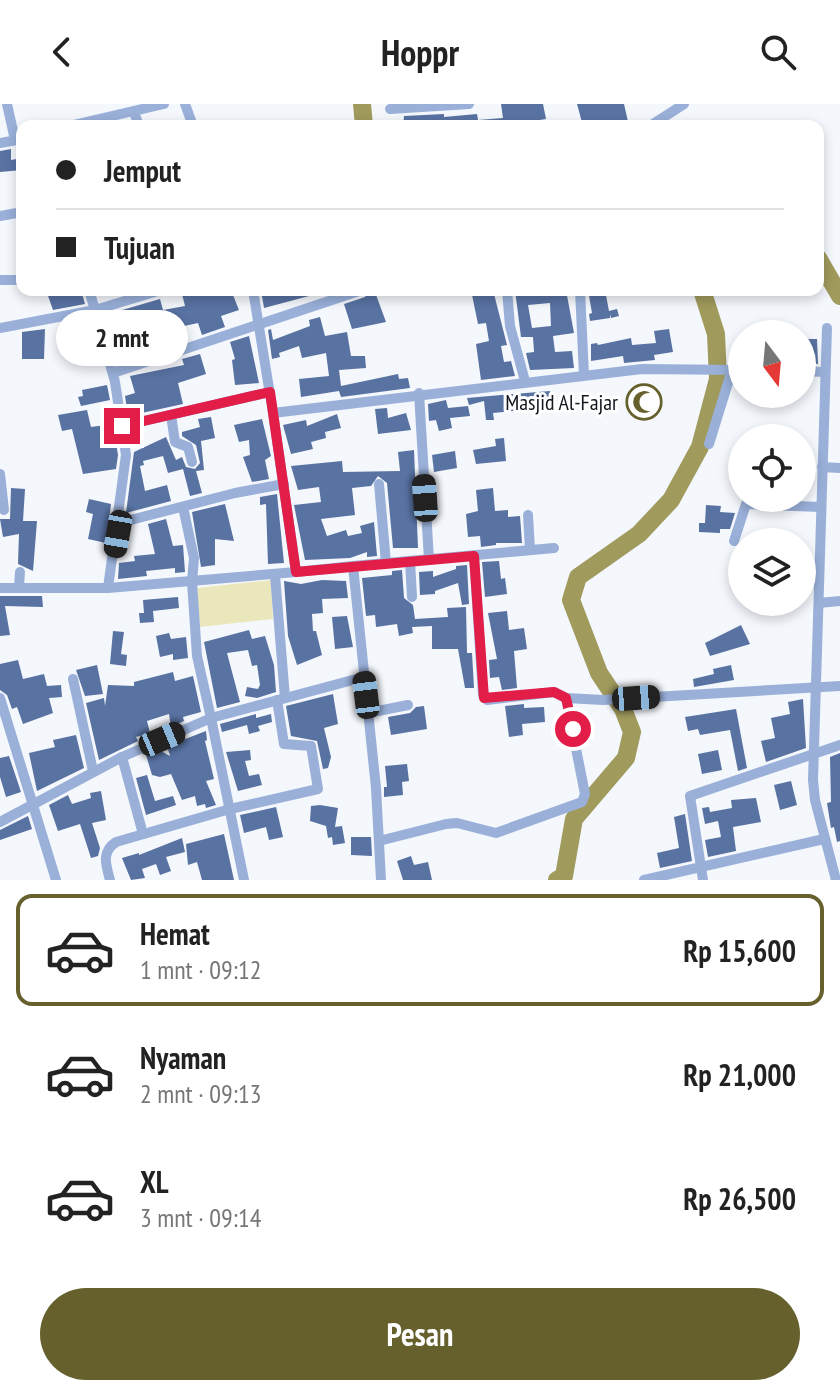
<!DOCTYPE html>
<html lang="id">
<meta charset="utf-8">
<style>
:root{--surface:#fff;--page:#f2f2f2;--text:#222;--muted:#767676;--line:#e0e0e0;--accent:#66602d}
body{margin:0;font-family:"PT Sans Narrow",sans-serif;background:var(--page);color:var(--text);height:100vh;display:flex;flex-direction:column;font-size:30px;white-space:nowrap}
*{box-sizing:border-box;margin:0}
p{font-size:26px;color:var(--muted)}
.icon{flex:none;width:44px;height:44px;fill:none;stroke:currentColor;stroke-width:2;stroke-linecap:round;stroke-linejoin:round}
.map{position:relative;height:776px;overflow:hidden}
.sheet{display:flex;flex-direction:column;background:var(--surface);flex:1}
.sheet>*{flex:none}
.hud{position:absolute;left:16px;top:16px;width:808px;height:176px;border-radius:16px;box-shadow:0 4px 12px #0003;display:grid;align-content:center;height:176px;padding:0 40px;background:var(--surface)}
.needle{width:52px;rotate:164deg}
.buttons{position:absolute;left:728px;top:216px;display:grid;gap:16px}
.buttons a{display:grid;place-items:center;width:88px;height:88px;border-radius:50%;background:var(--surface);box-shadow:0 4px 12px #0003;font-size:40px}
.end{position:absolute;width:36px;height:36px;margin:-18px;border:10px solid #e11d48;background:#fff;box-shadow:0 0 0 4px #fff}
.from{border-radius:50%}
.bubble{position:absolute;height:56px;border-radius:28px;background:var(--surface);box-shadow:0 4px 12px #0003;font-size:26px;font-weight:700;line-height:56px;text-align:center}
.car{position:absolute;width:24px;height:48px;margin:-24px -12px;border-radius:10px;box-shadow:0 0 6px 2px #0007;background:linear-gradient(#222 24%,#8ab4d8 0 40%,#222 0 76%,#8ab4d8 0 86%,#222 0)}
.hud b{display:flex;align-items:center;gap:28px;height:76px;font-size:30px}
.hud b+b{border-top:2px solid var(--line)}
.hud i{width:20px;height:20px;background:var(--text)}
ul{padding:14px 0 0;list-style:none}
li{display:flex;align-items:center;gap:24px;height:112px;margin:0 16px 12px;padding:0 24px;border:4px solid transparent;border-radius:16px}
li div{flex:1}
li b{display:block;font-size:30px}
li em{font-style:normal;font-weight:700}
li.on{border-color:var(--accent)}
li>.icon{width:72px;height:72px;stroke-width:1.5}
.action{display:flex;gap:16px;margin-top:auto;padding:16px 40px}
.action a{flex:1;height:92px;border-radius:48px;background:var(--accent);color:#fff;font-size:32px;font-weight:700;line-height:92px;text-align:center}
header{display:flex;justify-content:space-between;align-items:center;height:104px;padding:0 40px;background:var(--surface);font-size:36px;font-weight:700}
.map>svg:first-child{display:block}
.green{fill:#ebe7bc}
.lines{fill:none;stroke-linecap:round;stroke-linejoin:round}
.river{stroke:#a09a5d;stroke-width:18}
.building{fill:#5872a2;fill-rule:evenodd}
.minor{stroke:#9ab0d9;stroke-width:10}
.route{stroke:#e11d48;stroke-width:10}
.labels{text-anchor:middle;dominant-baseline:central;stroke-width:6;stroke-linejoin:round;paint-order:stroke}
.poi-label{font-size:22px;fill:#121720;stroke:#fff;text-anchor:end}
</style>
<header><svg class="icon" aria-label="back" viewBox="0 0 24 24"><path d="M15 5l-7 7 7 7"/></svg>Hoppr<svg class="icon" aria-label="search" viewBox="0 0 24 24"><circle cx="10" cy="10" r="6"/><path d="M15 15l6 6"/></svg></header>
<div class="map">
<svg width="840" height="776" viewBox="0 0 840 776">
<rect width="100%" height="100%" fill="#f4f7fc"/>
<!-- green -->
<path class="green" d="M271 476 273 515 200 523 197 484Z"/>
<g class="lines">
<!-- river -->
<g class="river">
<path d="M362 0 364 22"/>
<path d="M818 154 840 192"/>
<path d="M557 776 564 772 574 715 626 654 632 628 623 605 599 569 571 496 578 473 639 430 671 396 700 343 718 275 716 230 702 186"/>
</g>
</g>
<!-- building -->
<g class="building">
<path d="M501 0H543L546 15 527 18V22H403L404 12 444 10V13L477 10 478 16 503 14Z"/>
<path d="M577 0H624L629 22H583Z"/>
<path d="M11 45V56L22 54V66L0 68V47Z"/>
<path d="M62 186H81L85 200 53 206 47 189Z"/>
<path d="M181 186H231L239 206 221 212 225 223 202 231 198 219 161 227 158 213 108 224 105 211 160 195 163 206 185 202Z"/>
<path d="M261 186H270L271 189 281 186 324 188 264 204Z"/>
<path d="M370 186 375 188 386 218 352 225 344 200 365 193Z"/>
<path d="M471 186H493L507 241 501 242 504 258 511 257 515 272 481 276 476 240 489 237 486 219 478 220Z"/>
<path d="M515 186H530V189L566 186 574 229 553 232 555 248 572 247 574 264 530 266 526 249 534 248 533 233H521ZM550 199 551 222 532 224 528 201Z"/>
<path d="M588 186H605L609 207 617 205 619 212 611 214 610 210V214L590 217 589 210 592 209Z"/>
<path d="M320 213 325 232 347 228 351 252H365L366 264 339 266 341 282 398 270 399 275 408 274 410 284 341 293 339 287 301 293 299 275 329 272 326 249 302 254 299 242 279 249 280 253 272 255 268 226 271 225 273 236 310 222 309 216Z"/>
<path d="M45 225 44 255H22V228Z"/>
<path d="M669 225 673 248 654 251 655 256 624 259 623 252 591 257V240L597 239 598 241 631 234 632 241 656 239 654 227Z"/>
<path d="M84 226 89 242 66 249 61 233Z"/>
<path d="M249 232 259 279 235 281 232 256 235 255 230 238Z"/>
<path d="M806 235H817L818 260 802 259Z"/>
<path d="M200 250 206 270 178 279 183 300 128 312 125 292 135 289 130 272 184 261 182 255Z"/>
<path d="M107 281 110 296 81 302 78 293 83 292 82 286Z"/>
<path d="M653 283 655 308 635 311 632 285Z"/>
<path d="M550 287 552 303 493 309 494 316H486L484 297 469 301 467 294Z"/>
<path d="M446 296 448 304 468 302 470 312 450 314 452 324 439 327 436 316 429 317 428 300Z"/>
<path d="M387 304 388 314 406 309 411 326 378 330 375 305Z"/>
<path d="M87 306 91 323 113 320 118 351 116 365 83 370 72 325 62 327 58 311Z"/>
<path d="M337 310 341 324 325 328 326 334 311 338 313 345 291 350 283 321 306 316 307 322Z"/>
<path d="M211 313 215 334 201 337 204 366 196 367 202 389 190 392 183 365 168 369 163 352 143 357 144 361 140 362 145 387 167 381 171 397 126 409 134 348 166 333 176 356 182 353 186 363 195 365 200 359 196 341 182 332V328L200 323 198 315Z"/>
<path d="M262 315 271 352 265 356 269 375 252 378 243 353 250 351 249 336 239 338 234 321Z"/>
<path d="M504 334 506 357 476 360 473 346 496 342 495 335Z"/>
<path d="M414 346 418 444H393L387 379 378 372 371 382 352 384 355 411 321 415 327 432 346 426 348 432 362 429 360 422 374 418 377 452 367 453V448L350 454 305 456 294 401 321 398 319 383 298 386 291 362 342 357 343 368 400 367 398 348Z"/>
<path d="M455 347 457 364 434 368 432 351Z"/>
<path d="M11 384 25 385 23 417H37L33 467 18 460 19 430 3 433 0 415H10Z"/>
<path d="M493 384 495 407 508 406V413L520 412 522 439H496V441L481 443 480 432 468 433 466 410 478 407 476 386Z"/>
<path d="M277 390 284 459 268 460 266 400 260 401V393Z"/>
<path d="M89 395 111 400 106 439 88 435 93 410 86 408Z"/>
<path d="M225 400 234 437 215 435V461L201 463 192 408Z"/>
<path d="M706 401 721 402 720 408 735 409 730 425H720V429L699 428V419H705Z"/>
<path d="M166 415 173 442 183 441 185 468 175 469V464L146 467 147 472 118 475 119 459 135 457 134 452 155 450 148 420Z"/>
<path d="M499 457 501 475 505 474 507 490 485 493 482 458Z"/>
<path d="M467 461 469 500 462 501 458 479 435 487V490L420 491 419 468 433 467V473L456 465V462Z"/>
<path d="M402 466 404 494 413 501 415 515 448 513 447 504 466 503 467 549H472L474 584H465L458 545H432V522L412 523 413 529 399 532 397 520 376 523 375 511 366 512 362 474 392 471V467Z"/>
<path d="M322 476 346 477 348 494 322 495 323 509 312 510 313 527H316L322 551 297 561 288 532 284 477 301 480Z"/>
<path d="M0 492H42L43 503 5 502 10 531 0 532Z"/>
<path d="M178 493 179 504 153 507 154 518 140 519 139 509H144L143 496Z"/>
<path d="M507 507 509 526 524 524 527 545 514 547 517 584 502 586 499 573 490 574 489 556 497 555 488 509Z"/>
<path d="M347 512 353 543 335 545 332 513Z"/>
<path d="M741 521 750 540 710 552 705 539Z"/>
<path d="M249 526 252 535 265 532 274 561 276 588 257 594 245 592 247 583 258 585 260 581 257 561 252 562 248 546 227 549 240 598 217 604 204 538Z"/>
<path d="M113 527 124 528 121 550 127 551 126 562 110 560Z"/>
<path d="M169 529 171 535 186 533 188 554 173 556V550L160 553 156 532Z"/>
<path d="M18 556 23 575 44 570 47 582 61 581 62 593 49 594 53 609 23 620 17 603 12 605 7 591 0 586V560Z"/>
<path d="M97 561 103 590 85 592 76 566Z"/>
<path d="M731 561 734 576 694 583 693 575 714 570 713 565Z"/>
<path d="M173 568 175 577 193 572 201 608 183 613 184 617 171 623 169 610 147 617 150 629 136 633 138 637 99 656 86 599 104 594 105 602 108 581 134 582V578Z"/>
<path d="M333 590 338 620 324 624 331 653 328 664 323 665 317 637 291 632 286 602Z"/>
<path d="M803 595 806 644 766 658 761 637 775 634 771 614 790 610 788 598Z"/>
<path d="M524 600V604L544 603 545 618 522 620 523 631 509 633 505 602Z"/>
<path d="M424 602 427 625 391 631 388 613 410 609 416 603Z"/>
<path d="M736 605 747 664 738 667 730 626 700 631 698 625 688 627 685 613Z"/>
<path d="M256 610V614L271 610 272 618 258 622 260 627 249 630 247 621 222 628 220 620Z"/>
<path d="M206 627 207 636 205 637 214 675 206 677 216 701 206 704 205 700 197 702 195 692 182 696 171 670 160 673 152 671 146 651 159 646 170 652 167 642Z"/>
<path d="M76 631 84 664 37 687 29 649 55 643 53 636Z"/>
<path d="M250 646 251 656 245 657 249 672 259 670 262 681 238 687 226 648Z"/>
<path d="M718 646 722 666 702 670 698 650Z"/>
<path d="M840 649V737L837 738 834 723 831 724 827 699 831 698 830 653Z"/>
<path d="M9 652 21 688 6 693 0 673V654Z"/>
<path d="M407 660 409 677 402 678 403 691 384 693V683H387L385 662Z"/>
<path d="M147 671 155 697 173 692 176 701 146 711 136 674Z"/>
<path d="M791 677 797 701 780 706 774 681Z"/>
<path d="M101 687 106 716 92 719 100 744 98 752 91 754 80 720 58 727 49 701 68 691 72 700 91 694 90 689Z"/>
<path d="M756 694 761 718 733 723 736 747 708 753 705 736 721 733 718 717 705 720 702 704 709 703 710 708 732 704 731 696Z"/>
<path d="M320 701 338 704 335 723 342 722 345 739 333 741 332 733 328 734 326 722 310 717 311 702Z"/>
<path d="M276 703 283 733 269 736 266 723 244 729 240 711Z"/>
<path d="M685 710 692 757 660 764 657 749 679 744 674 713Z"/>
<path d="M28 712 32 725 0 736V726Z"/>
<path d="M224 730 234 776H202L197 758 188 761 186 740Z"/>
<path d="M351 733H371L372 752 351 751Z"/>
<path d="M182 734 185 748 166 753 171 767 160 771 156 760 142 765 145 774 131 776 122 754 139 749V751Z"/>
<path d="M411 752 414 761 428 758 432 776H403L397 757Z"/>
</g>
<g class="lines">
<!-- minor -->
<g class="minor">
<path d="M7 0 15 36"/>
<path d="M185 0 193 22"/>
<path d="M390 5 469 0"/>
<path d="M134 8 139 22"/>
<path d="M69 22 164 0"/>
<path d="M650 22 684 0"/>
<path d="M0 39 22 35"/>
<path d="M0 112 22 108"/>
<path d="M0 176H22"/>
<path d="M89 186 95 206 161 186"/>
<path d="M253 186 273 309"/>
<path d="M507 186 510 222 525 277"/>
<path d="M580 186 584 271"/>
<path d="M0 224 95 206 115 278 126 351 108 484"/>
<path d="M827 224 813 676 815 696 836 776"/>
<path d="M802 267 824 268"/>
<path d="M113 269 362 186"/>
<path d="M419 289 429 456"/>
<path d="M171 311 175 338 188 343 192 358"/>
<path d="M122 322 270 288"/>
<path d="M709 340 732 266"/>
<path d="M822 363 840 364"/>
<path d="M0 370 4 406"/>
<path d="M379 380 386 459"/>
<path d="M183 403 194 454 192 478 197 552 211 614 364 573"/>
<path d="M528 411 530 446"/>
<path d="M119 419 235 389 284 380"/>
<path d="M734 437 746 400 820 403"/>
<path d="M474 452 483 591 487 596 554 588 566 594 603 596 840 582"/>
<path d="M410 457 412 493"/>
<path d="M353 462 554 444"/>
<path d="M802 467 819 466"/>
<path d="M296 468 353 462 376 684 381 776"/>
<path d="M275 471 285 594"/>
<path d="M19 483 20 468"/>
<path d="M0 484H108L296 468 273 309 642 265 742 266"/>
<path d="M819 499 840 497"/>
<path d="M73 575 93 667"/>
<path d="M0 594 56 776"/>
<path d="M368 609 408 601"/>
<path d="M122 653 143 730"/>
<path d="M0 718 122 653 211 614 244 776"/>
<path d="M379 737 446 720 457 719 496 729 582 698 585 690 566 594"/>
<path d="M110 776C106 761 101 748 116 738L230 705 318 685 311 642 284 640 277 596"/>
<path d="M644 776 824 735"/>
<path d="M703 776 690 692 840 641"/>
</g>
</g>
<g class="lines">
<!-- route -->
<path class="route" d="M122 322 270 288 296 468 474 452 484 594 554 588 566 594 573 625"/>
</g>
<!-- icons -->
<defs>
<symbol id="mosque-ring" viewBox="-11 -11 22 22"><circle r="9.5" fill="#fff" stroke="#66602d" stroke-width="1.5"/><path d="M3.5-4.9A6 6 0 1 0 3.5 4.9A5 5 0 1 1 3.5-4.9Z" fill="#66602d"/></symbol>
</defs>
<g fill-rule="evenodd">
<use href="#mosque-ring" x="624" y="278" width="40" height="40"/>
</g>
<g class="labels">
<!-- poi labels -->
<g class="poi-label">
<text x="618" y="298">Masjid Al-Fajar</text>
</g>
</g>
</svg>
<div class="buttons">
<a><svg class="needle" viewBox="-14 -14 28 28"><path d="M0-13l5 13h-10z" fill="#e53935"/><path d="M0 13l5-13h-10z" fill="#767676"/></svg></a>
<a><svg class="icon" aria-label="locate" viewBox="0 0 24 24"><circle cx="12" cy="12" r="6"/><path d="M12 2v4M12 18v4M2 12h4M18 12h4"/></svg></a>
<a><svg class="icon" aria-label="layers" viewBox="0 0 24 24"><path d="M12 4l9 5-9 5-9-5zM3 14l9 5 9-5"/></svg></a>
</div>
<i class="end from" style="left:573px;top:625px"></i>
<i class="end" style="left:122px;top:322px"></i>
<div class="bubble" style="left:56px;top:206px;width:132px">2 mnt</div>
<i class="car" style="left:425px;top:394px;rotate:356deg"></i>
<i class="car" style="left:118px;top:430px;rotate:190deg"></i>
<i class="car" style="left:366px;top:591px;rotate:353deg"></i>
<i class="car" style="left:636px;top:594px;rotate:86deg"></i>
<i class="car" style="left:162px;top:635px;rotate:67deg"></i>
<div class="hud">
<b><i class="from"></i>Jemput</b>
<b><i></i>Tujuan</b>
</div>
</div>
<section class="sheet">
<ul>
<li class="on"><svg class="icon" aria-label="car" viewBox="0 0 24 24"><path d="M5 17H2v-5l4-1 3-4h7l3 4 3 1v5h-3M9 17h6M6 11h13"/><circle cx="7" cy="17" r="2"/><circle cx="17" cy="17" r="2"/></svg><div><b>Hemat</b><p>1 mnt · 09:12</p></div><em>Rp 15,600</em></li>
<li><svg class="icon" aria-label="car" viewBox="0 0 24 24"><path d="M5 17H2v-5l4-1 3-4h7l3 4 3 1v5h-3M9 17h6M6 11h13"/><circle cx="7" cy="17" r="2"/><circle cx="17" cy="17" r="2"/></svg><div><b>Nyaman</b><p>2 mnt · 09:13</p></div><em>Rp 21,000</em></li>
<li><svg class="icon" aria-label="car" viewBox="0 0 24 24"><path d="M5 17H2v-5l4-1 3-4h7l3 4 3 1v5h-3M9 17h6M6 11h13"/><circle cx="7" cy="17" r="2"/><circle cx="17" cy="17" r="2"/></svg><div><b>XL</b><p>3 mnt · 09:14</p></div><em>Rp 26,500</em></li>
</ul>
<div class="action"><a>Pesan</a></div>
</section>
